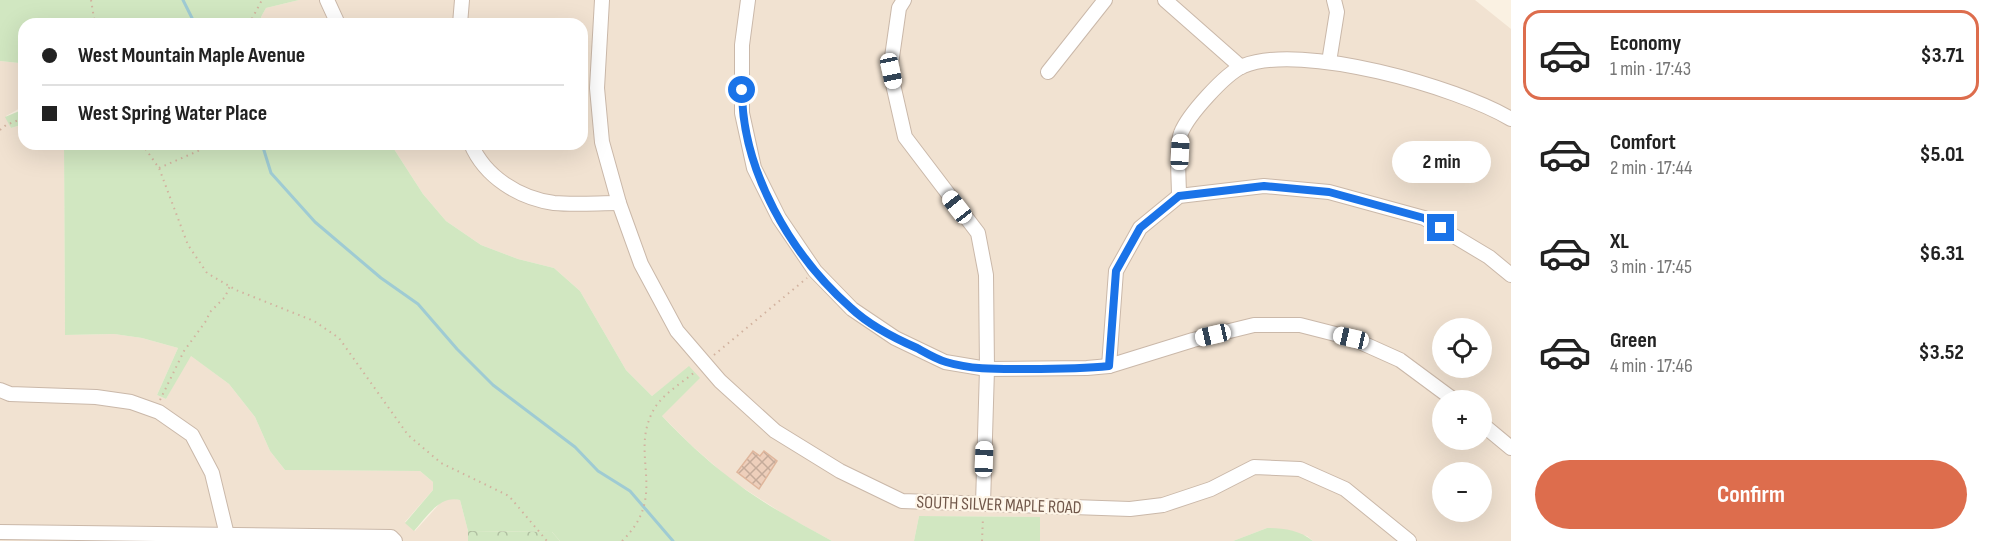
<!DOCTYPE html>
<meta charset="utf-8">
<style>
:root{--surface:#fff;--page:#f6f6f6;--text:#222;--muted:#767676;--line:#e0e0e0;--accent:#dd6d4d}
body{margin:0;font-family:"Sofia Sans Condensed",sans-serif;background:var(--page);color:var(--text);height:100vh;display:flex;flex-direction:column;font-size:22px;white-space:nowrap}
*{box-sizing:border-box;margin:0}
p{font-size:20px;color:var(--muted)}
.icon{flex:none;width:33px;height:33px;fill:none;stroke:currentColor;stroke-width:2;stroke-linecap:round;stroke-linejoin:round}
.map{position:relative;flex:1;overflow:hidden}
.side{display:flex;flex-direction:column;background:var(--surface);width:480px}
.side>*{flex:none}
.top-card{position:absolute;left:18px;top:18px;width:570px;height:132px;border-radius:18px;box-shadow:0 6px 24px #0002;display:grid;align-content:center;height:132px;padding:0 24px;background:var(--surface)}
.fabs{position:absolute;left:1432px;top:318px;display:grid;gap:12px}
.fabs a{display:grid;place-items:center;width:60px;height:60px;border-radius:50%;background:var(--surface);box-shadow:0 6px 24px #0002;font-size:30px}
.end{position:absolute;width:27px;height:27px;margin:-14px;border:8px solid #1a73e8;background:#fff;box-shadow:0 0 0 3px #fff}
.from{border-radius:50%}
.bubble{position:absolute;height:42px;border-radius:21px;background:var(--surface);box-shadow:0 6px 24px #0002;font-size:20px;font-weight:700;line-height:42px;text-align:center}
.car{position:absolute;width:18px;height:36px;margin:-18px -9px;border-radius:8px;box-shadow:0 0 4px 2px #0007;background:linear-gradient(#fff 24%,#345 0 40%,#fff 0 76%,#345 0 86%,#fff 0)}
.top-card b{display:flex;align-items:center;gap:21px;height:57px;font-size:22px}
.top-card b+b{border-top:2px solid var(--line)}
.top-card i{width:15px;height:15px;background:var(--text)}
ul{padding:10px 0 0;list-style:none}
li{display:flex;align-items:center;gap:18px;height:90px;margin:0 12px 9px;padding:0 12px;border:3px solid transparent;border-radius:18px}
li div{flex:1}
li b{display:block;font-size:22px}
li em{font-style:normal;font-weight:700}
li.current{border-color:var(--accent)}
li>.icon{width:54px;height:54px;stroke-width:1.5}
.button{display:flex;gap:12px;margin-top:auto;padding:12px 24px}
.button a{flex:1;height:69px;border-radius:36px;background:var(--accent);color:#fff;font-size:24px;font-weight:700;line-height:69px;text-align:center}
main{display:flex;flex:1;min-height:0}
.map>svg:first-child{display:block}
.residential{fill:#f1e2d1;fill-rule:evenodd}
.grass{fill:#d1e7c1}
.park{fill:url(#park-crowns)}
.lines{fill:none;stroke-linecap:round;stroke-linejoin:round}
.stream{stroke:#9fcbd3;stroke-width:3}
.building{fill:url(#building-cross-hatch);stroke:#dfb69c;stroke-width:1.5}
.minor-casing{stroke:#cab8a9;stroke-width:16}
.path{stroke:#d2b29f;stroke-width:2;stroke-dasharray:1.5 4.5;stroke-linecap:butt}
.minor{stroke:#fff;stroke-width:14}
.route{stroke:#1a73e8;stroke-width:8}
.labels{text-anchor:middle;dominant-baseline:central;stroke-width:4.5;stroke-linejoin:round;paint-order:stroke}
.street-label{font-size:18px;fill:#70574a;stroke:#fef5e7}
</style>
<main>
<div class="map">
<svg width="1511" height="541" viewBox="0 0 1511 541">
<defs>
<pattern id="park-crowns" width="20" height="18" patternUnits="userSpaceOnUse" patternTransform="scale(1.5)"><rect width="20" height="18" fill="#d1e7c1"/><path d="M2 6a3 3 0 1 1 6 0M12 15a3 3 0 1 1 6 0" fill="none" stroke="#aebe9f"/></pattern>
<pattern id="building-cross-hatch" width="8" height="8" patternUnits="userSpaceOnUse" patternTransform="scale(1.5)"><rect width="8" height="8" fill="#eecfbb"/><path d="M0 0l8 8M0 8l8-8" fill="none" stroke="#c5ab9a"/></pattern>
</defs>
<rect width="100%" height="100%" fill="#faf1e2"/>
<!-- residential -->
<g class="residential">
<path d="M299 0H1475L1511 29V541H1313L1307 536 1267 528 1233 541H1040V517L919 516 914 541H832L788 517 731 480 691 445 661 415 699 378 689 367 652 396 626 370 580 291 554 268 518 259 481 245 446 221 423 194 392 146 387 144H582V24H263L261 17 266 8ZM1443 328H1482V368H1443ZM1443 400H1482V440H1443ZM1443 472H1482V512H1443Z"/>
<path d="M0 61 19 63 24 68V106L6 116 11 128 24 124V144H64L65 335 114 334 142 338 178 348 157 395 166 399 190 355 229 384 255 417 270 451 285 470 420 471 433 482V490L405 522 415 531 442 501 451 498 460 500 468 531V541H0Z"/>
</g>
<!-- grass -->
<g class="grass">
<path d="M0 0H299L266 8 261 17 263 24H24V68L19 63 0 61Z"/>
<path d="M24 109V124L11 128 5 117Z"/>
<path d="M64 144H387L392 146 423 194 446 221 481 245 518 259 554 268 580 291 626 370 652 396 689 366 700 378 662 416C683 438 705 459 730 478 761 503 798 522 832 541H560L552 532 468 531 460 500C439 495 427 517 414 531L405 523 433 490V482L420 471 285 470 270 451 255 417 229 384 191 356 166 399 157 395 178 348 142 338 114 334 65 335Z"/>
<path d="M919 516 1040 517V541H914Z"/>
<path d="M1267 528C1284 528 1299 530 1313 541H1233Z"/>
</g>
<!-- park -->
<path class="park" d="M468 531 552 532 560 541H468Z"/>
<g class="lines">
<!-- stream -->
<g class="stream">
<path d="M183 0 195 24"/>
<path d="M262 144 271 173 315 222 381 278 418 304 457 349 493 385 575 447 598 471 630 491 673 541"/>
</g>
</g>
<!-- building -->
<path class="building" d="M753 451 760 456 764 451 777 461 759 489 737 472Z"/>
<g class="lines">
<defs>
<g id="minor">
<path d="M327 0 338 24"/>
<path d="M602 0 597 88 602 142 619 203 641 264 677 331 720 381 775 431 840 471 902 501 1130 509 1163 505 1211 489 1254 467 1300 469 1345 489 1409 541"/>
<path d="M748 0 742 45V113L754 168 779 218 815 271 852 309 895 338 945 362 987 369 1087 368 1109 366 1193 340 1254 325H1300L1351 338 1400 360 1454 400"/>
<path d="M904 0 899 8 890 71 905 137 978 233 986 275 987 369 983 504"/>
<path d="M1165 0 1241 67"/>
<path d="M460 24 462 0"/>
<path d="M1329 62 1337 12 1334 0"/>
<path d="M1048 72 1105 0"/>
<path d="M471 144C485 177 519 198 554 203 575 205 598 203 619 203"/>
<path d="M1179 196C1179 181 1176 145 1181 133 1188 115 1225 74 1243 66 1301 42 1457 87 1511 119"/>
<path d="M1109 366 1116 271 1140 228 1179 196 1264 186 1329 192 1424 218 1489 257 1511 275"/>
<path d="M0 390 10 394 96 397 131 402 159 412 192 435 212 473 227 535"/>
<path d="M1482 424 1511 448"/>
<path d="M0 532 391 537 395 541"/>
</g>
</defs>
<!-- minor casing -->
<use href="#minor" class="minor-casing"/>
<!-- path -->
<g class="path">
<path d="M91 0 95 24"/>
<path d="M249 24 262 0"/>
<path d="M0 130 6 125 24 118"/>
<path d="M142 144 159 168 188 245 207 273 236 290 314 321 339 338 408 435 441 463 509 496 547 541"/>
<path d="M159 168 214 144"/>
<path d="M714 355 807 278"/>
<path d="M160 400 184 351 206 321 210 312 225 297 230 286"/>
<path d="M622 541C669 496 629 456 653 411 661 395 682 383 696 371"/>
<path d="M982 541 983 517"/>
</g>
<!-- minor -->
<use href="#minor" class="minor"/>
</g>
<g class="lines">
<!-- route -->
<path class="route" d="M742 90C742 171 791 255 851 308 869 325 894 338 917 348 926 353 936 359 946 362 972 370 1000 369 1027 369 1054 369 1082 369 1109 366L1116 271 1140 228 1179 196 1264 186 1329 192 1424 218 1441 228"/>
</g>
<g class="labels">
<!-- street labels -->
<g class="street-label">
<text transform="translate(999 505) rotate(2)">SOUTH SILVER MAPLE ROAD</text>
</g>
</g>
</svg>
<div class="fabs">
<a><svg class="icon" aria-label="locate" viewBox="0 0 24 24"><circle cx="12" cy="12" r="6"/><path d="M12 2v4M12 18v4M2 12h4M18 12h4"/></svg></a>
<a>+</a>
<a>−</a>
</div>
<i class="end from" style="left:742px;top:90px"></i>
<i class="end" style="left:1441px;top:228px"></i>
<div class="bubble" style="left:1392px;top:141px;width:99px">2 min</div>
<i class="car" style="left:891px;top:71px;rotate:168deg"></i>
<i class="car" style="left:1180px;top:152px;rotate:3deg"></i>
<i class="car" style="left:957px;top:207px;rotate:322deg"></i>
<i class="car" style="left:1213px;top:335px;rotate:257deg"></i>
<i class="car" style="left:1351px;top:338px;rotate:283deg"></i>
<i class="car" style="left:984px;top:459px;rotate:2deg"></i>
<div class="top-card">
<b><i class="from"></i>West Mountain Maple Avenue</b>
<b><i></i>West Spring Water Place</b>
</div>
</div>
<section class="side">
<ul>
<li class="current"><svg class="icon" aria-label="car" viewBox="0 0 24 24"><path d="M5 17H2v-5l4-1 3-4h7l3 4 3 1v5h-3M9 17h6M6 11h13"/><circle cx="7" cy="17" r="2"/><circle cx="17" cy="17" r="2"/></svg><div><b>Economy</b><p>1 min · 17:43</p></div><em>$3.71</em></li>
<li><svg class="icon" aria-label="car" viewBox="0 0 24 24"><path d="M5 17H2v-5l4-1 3-4h7l3 4 3 1v5h-3M9 17h6M6 11h13"/><circle cx="7" cy="17" r="2"/><circle cx="17" cy="17" r="2"/></svg><div><b>Comfort</b><p>2 min · 17:44</p></div><em>$5.01</em></li>
<li><svg class="icon" aria-label="car" viewBox="0 0 24 24"><path d="M5 17H2v-5l4-1 3-4h7l3 4 3 1v5h-3M9 17h6M6 11h13"/><circle cx="7" cy="17" r="2"/><circle cx="17" cy="17" r="2"/></svg><div><b>XL</b><p>3 min · 17:45</p></div><em>$6.31</em></li>
<li><svg class="icon" aria-label="car" viewBox="0 0 24 24"><path d="M5 17H2v-5l4-1 3-4h7l3 4 3 1v5h-3M9 17h6M6 11h13"/><circle cx="7" cy="17" r="2"/><circle cx="17" cy="17" r="2"/></svg><div><b>Green</b><p>4 min · 17:46</p></div><em>$3.52</em></li>
</ul>
<div class="button"><a>Confirm</a></div>
</section>
</main>
